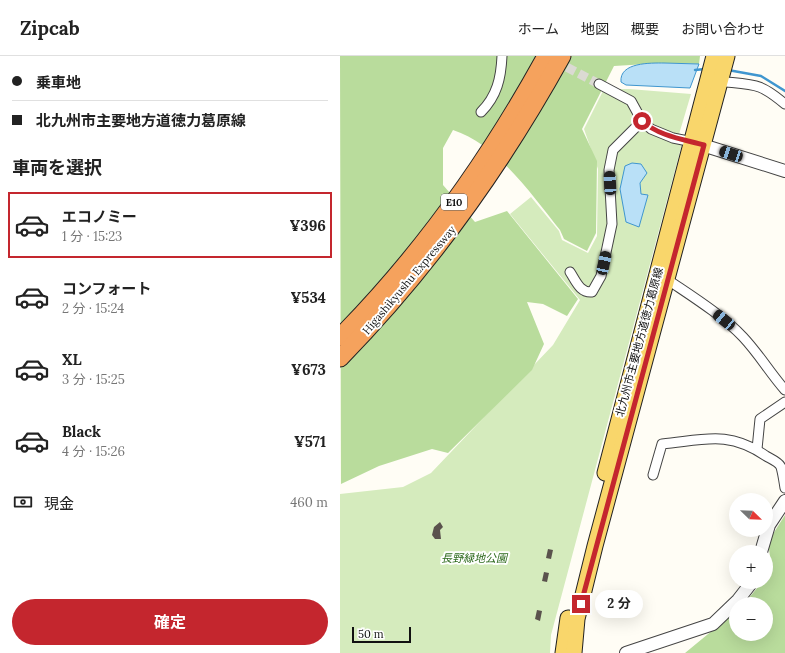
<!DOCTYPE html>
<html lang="ja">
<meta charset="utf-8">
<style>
:root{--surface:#fff;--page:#f6f6f6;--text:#222;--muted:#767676;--line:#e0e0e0;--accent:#c4262e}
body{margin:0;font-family:Lora,"Noto Sans JP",serif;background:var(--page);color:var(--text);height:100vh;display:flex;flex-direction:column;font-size:15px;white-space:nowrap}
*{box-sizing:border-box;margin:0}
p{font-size:13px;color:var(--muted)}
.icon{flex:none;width:22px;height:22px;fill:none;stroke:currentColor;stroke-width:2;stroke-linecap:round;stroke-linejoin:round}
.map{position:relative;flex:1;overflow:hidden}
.sheet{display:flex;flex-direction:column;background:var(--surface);width:340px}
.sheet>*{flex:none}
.top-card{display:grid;align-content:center;height:88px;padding:0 12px;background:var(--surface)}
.needle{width:26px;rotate:113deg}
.fabs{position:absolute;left:389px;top:437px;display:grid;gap:8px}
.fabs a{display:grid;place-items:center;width:44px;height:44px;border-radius:50%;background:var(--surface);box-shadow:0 4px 16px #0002;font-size:20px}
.scale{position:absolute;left:12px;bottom:10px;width:59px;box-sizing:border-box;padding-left:4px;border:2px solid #111;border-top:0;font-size:11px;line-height:14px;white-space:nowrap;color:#111;-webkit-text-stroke:3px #fff;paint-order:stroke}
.end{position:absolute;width:18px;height:18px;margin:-9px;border:5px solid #c4262e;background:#fff;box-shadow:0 0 0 2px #fff}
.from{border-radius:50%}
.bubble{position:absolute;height:28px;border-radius:14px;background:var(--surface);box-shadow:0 4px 16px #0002;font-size:13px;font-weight:700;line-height:28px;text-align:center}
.car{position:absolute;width:12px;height:24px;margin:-12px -6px;border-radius:5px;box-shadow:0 0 3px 1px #0007;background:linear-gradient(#222 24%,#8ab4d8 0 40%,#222 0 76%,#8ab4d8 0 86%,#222 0)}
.top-card b{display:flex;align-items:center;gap:14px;height:38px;font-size:15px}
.top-card b+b{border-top:1px solid var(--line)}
.top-card i{width:10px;height:10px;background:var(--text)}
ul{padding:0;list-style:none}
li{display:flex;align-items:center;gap:12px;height:66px;margin:0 8px 6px;padding:0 4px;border:2px solid transparent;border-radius:0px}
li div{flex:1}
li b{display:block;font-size:15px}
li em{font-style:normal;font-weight:700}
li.selected{border-color:var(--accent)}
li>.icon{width:36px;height:36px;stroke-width:1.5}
h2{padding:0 12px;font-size:18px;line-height:48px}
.pay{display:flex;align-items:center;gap:10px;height:44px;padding:0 12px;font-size:15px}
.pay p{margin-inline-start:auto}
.action{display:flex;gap:8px;margin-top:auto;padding:8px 12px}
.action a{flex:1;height:46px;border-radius:24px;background:var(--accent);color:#fff;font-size:16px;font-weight:700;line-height:46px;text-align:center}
header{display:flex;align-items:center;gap:24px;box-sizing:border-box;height:56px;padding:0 20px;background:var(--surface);border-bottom:1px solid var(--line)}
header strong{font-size:19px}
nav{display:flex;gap:22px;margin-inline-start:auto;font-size:14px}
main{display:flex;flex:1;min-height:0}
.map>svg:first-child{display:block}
.green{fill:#d5ebbd}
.forest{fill:#b9dc9c}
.water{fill:#b9e0f7;stroke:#3f96cf}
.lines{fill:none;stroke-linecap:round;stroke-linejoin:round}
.stream{stroke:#3f96cf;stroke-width:2.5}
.building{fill:#5a524d}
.minor-tunnel{stroke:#dbdad3;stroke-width:9;stroke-dasharray:9 4.5;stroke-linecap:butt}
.minor-casing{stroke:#444;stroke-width:11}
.tertiary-casing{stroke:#444;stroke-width:14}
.primary-casing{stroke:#222;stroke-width:17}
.motorway-casing{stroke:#222;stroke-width:19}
.minor{stroke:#fff;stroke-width:9}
.tertiary{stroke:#fff;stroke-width:12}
.primary{stroke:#f9d66b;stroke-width:15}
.motorway{stroke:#f5a25d;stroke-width:17}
.route{stroke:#c4262e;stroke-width:5}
.labels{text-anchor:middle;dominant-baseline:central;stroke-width:4;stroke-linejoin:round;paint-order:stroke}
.shield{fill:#fff;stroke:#585858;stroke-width:1}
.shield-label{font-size:10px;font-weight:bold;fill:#111}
.street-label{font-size:11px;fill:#111;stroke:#fff}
.park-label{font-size:11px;font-style:italic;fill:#2f6b1f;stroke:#fff}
</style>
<header>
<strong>Zipcab</strong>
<nav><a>ホーム</a><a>地図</a><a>概要</a><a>お問い合わせ</a></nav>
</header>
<main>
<section class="sheet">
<div class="top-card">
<b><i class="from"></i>乗車地</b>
<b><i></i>北九州市主要地方道徳力葛原線</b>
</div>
<h2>車両を選択</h2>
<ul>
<li class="selected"><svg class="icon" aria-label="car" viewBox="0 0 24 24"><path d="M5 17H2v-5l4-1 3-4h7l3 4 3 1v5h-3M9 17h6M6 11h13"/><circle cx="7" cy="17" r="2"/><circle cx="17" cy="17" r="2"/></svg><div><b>エコノミー</b><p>1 分 · 15:23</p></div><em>¥396</em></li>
<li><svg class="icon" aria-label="car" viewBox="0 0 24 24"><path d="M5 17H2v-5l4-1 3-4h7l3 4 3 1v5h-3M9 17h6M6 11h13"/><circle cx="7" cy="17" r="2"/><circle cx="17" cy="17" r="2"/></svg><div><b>コンフォート</b><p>2 分 · 15:24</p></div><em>¥534</em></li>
<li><svg class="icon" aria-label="car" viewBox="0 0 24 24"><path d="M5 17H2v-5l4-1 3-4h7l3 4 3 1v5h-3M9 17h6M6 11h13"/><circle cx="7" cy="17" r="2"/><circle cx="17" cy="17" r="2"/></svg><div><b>XL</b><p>3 分 · 15:25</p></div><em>¥673</em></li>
<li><svg class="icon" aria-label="car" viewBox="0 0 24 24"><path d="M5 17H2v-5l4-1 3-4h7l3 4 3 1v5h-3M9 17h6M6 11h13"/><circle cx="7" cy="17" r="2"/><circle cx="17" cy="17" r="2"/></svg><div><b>Black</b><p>4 分 · 15:26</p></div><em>¥571</em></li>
</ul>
<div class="pay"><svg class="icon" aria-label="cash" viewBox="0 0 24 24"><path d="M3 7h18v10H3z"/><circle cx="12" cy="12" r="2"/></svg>現金<p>460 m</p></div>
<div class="action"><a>確定</a></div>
</section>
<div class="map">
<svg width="445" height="597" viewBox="0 0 445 597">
<rect width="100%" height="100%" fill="#fffdf5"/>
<!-- green -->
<path class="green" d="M264 33H289L351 38 337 85 342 88 211 579 210 597H0V438L63 431 91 417 213 289 240 244 170 158 191 141 219 175 222 184 248 197 257 180 258 113 244 73Z"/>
<!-- forest -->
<g class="forest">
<path d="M0 0H360L359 8 324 7 274 10 242 73 257 105 256 177 247 195 224 183 220 174C192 139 157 88 113 74L103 92V129L135 166 167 155 238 243 227 260 203 248 187 246 204 288 192 314 108 397 92 393 39 410 1 428Z"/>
<path d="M445 459V597H345L396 555V578H426V548H404L422 526H426V521L432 514 428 486Z"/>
</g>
<!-- water -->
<g class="water">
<path d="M324 7 359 8 350 32 286 29 281 26C279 6 311 7 324 7Z"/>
<path d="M292 107 301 108 307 117 300 127 301 138 308 139 299 171 286 166 280 133 285 110Z"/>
</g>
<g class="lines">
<!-- stream -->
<g class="stream">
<path d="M355 14 365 13"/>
<path d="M388 14 421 20 445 35"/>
</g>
</g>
<!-- building -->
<g class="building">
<path d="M100 466 103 471 100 474 101 483H95L92 479 94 471Z"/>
<path d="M208 493 213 494 211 503 206 502Z"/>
<path d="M204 516 209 517 207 526 202 525Z"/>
<path d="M197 554 202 555 200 565 195 563Z"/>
</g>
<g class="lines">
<!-- minor-tunnel -->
<path class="minor-tunnel" d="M215 5 259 28"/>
<defs>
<g id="minor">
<path d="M386 26C417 29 421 28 445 48"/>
<path d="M259 28 291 45 302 65 311 73 333 82 353 86"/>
<path d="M141 56C157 40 161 22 162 0"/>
<path d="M230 216C236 225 240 237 252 236L261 220 272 168 269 114 273 94 302 65"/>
<path d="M328 224C353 241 382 259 403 281 419 298 430 317 445 334"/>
<path d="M417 393 420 363 445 346"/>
<path d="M313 419 322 388C364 384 388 374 426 400 431 403 439 406 441 411 443 418 444 426 445 432"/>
</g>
<g id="tertiary">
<path d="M356 87 445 115"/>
<path d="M421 496 429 469 445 445"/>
<path d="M286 597 373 568 398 544 412 526"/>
</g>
<g id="primary">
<path d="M265 417 374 0"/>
<path d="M223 597 228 562"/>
<path d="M234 597 237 563 255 490 387 0"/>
</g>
<g id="motorway">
<path d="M0 281C82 198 150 102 206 0"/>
<path d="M0 302C89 211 160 112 222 0"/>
</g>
</defs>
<!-- minor casing -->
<use href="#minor" class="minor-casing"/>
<!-- tertiary casing -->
<use href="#tertiary" class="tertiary-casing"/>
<!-- primary casing -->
<use href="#primary" class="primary-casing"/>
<!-- motorway casing -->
<use href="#motorway" class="motorway-casing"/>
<!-- minor -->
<use href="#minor" class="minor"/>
<!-- tertiary -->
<use href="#tertiary" class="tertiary"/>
<!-- primary -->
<use href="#primary" class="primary"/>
<!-- motorway -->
<use href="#motorway" class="motorway"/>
</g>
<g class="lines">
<!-- route -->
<path class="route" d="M241 548 364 89C342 83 319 80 302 65"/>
</g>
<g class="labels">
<!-- shield labels -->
<rect class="shield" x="101" y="138" width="26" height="16" rx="3"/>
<g class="shield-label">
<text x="114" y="146">E10</text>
</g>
<!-- street labels -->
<g class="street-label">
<text transform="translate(69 224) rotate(-50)">Higashikyushu Expressway</text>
<text transform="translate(299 286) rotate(-75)">北九州市主要地方道徳力葛原線</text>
</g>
<!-- park labels -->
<g class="park-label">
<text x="134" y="502">長野緑地公園</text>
</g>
</g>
</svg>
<div class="fabs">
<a><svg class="needle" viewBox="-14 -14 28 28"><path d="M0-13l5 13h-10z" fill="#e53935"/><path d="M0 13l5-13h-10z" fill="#767676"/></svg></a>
<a>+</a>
<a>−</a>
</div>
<div class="scale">50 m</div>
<i class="end from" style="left:302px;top:65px"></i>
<i class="end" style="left:241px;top:548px"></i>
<div class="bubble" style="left:255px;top:534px;width:48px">2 分</div>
<i class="car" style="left:391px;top:98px;rotate:288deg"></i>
<i class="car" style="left:270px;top:127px;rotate:357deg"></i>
<i class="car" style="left:264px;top:207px;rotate:12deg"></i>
<i class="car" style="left:384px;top:264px;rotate:309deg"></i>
</div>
</main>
